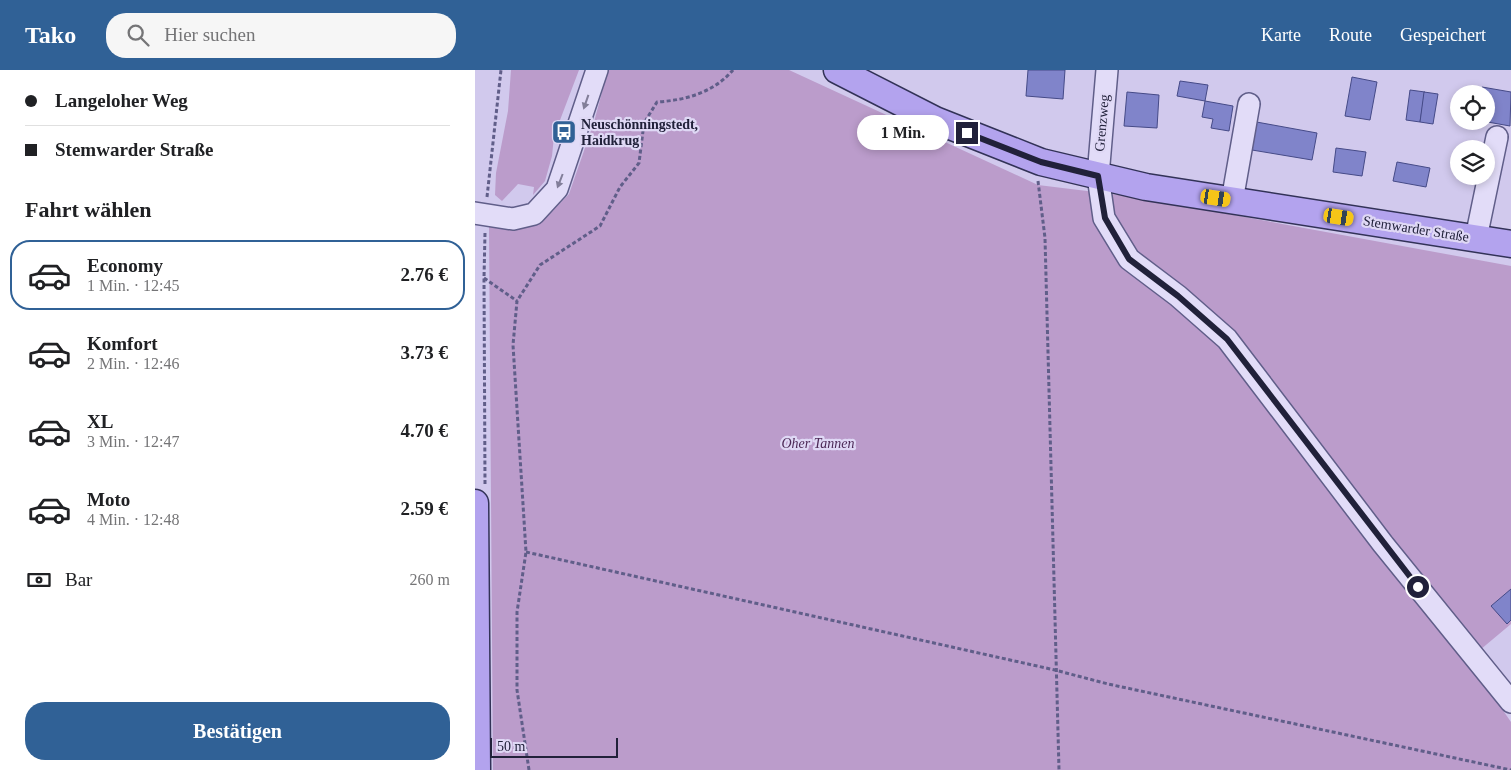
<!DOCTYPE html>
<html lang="de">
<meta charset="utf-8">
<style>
:root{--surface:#fff;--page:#f6f6f6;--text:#202124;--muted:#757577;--line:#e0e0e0;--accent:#306196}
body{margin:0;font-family:Georgia,serif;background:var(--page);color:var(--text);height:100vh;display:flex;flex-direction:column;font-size:19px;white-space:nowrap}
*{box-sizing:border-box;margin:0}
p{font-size:16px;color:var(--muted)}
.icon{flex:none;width:28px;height:28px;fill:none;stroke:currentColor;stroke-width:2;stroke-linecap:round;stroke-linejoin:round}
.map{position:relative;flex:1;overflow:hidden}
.drawer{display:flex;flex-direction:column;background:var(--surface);width:475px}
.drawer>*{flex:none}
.top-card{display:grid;align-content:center;height:110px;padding:0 25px;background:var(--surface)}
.buttons{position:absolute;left:975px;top:15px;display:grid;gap:10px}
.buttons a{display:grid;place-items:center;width:45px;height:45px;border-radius:50%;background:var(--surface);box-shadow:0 2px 8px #0003;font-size:25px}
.scale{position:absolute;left:15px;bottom:12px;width:128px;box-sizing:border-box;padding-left:5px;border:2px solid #21213a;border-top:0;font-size:14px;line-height:18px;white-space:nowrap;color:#21213a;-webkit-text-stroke:4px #dfd8f5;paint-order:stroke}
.end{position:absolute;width:22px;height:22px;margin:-11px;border:6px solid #21213a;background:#fff;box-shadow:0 0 0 2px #fff}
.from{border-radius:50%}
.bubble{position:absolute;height:35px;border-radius:18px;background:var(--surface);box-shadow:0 2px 8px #0003;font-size:16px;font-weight:700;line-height:35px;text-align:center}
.car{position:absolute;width:15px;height:30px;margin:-15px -8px;border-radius:6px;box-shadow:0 0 4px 1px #0007;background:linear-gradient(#f5c518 24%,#345 0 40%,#f5c518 0 76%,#345 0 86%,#f5c518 0)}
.top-card b{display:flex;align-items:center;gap:18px;height:48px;font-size:19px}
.top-card b+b{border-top:1px solid var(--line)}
.top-card i{width:12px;height:12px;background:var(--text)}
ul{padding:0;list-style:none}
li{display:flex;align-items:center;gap:15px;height:70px;margin:0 10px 8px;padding:0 15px;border:2px solid transparent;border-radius:20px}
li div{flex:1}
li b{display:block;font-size:19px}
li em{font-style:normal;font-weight:700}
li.selected{border-color:var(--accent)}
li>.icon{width:45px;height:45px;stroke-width:1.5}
h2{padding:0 25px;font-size:22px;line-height:60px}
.pay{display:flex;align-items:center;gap:12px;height:55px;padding:0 25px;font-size:19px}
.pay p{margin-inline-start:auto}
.action{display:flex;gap:10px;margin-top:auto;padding:10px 25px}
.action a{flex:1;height:58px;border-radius:20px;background:var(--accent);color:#fff;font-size:20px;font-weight:700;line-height:58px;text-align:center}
header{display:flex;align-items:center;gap:30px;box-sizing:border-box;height:70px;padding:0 25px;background:var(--accent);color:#fff}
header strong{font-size:24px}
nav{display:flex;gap:28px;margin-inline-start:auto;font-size:18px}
.search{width:350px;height:45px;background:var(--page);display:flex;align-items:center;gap:12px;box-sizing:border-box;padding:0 18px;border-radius:20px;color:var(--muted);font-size:19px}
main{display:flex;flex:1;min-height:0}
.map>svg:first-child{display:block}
.green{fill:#bb9ccb}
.building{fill:#8084ca;stroke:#454a87}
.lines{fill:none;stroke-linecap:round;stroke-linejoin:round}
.minor-casing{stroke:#605e89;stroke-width:24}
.major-casing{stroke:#323257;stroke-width:29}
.path{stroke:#605e89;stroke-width:3;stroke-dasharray:4 2.5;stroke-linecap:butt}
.minor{stroke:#e2dcf8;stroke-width:21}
.major{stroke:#b3a3ee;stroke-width:26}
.oneway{fill:#827e99}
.route{stroke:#21213a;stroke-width:6}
.labels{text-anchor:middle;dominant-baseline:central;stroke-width:4.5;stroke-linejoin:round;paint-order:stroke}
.street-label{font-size:14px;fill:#21213a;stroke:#dfd8f5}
.poi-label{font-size:14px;font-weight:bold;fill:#21213a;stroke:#dfd8f5;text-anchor:start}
.park-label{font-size:14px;font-style:italic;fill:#4c2856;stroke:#dfd8f5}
</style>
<header>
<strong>Tako</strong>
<div class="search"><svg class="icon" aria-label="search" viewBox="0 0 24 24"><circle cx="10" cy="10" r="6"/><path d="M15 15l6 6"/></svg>Hier suchen</div>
<nav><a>Karte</a><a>Route</a><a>Gespeichert</a></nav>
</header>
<main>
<section class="drawer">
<div class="top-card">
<b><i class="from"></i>Langeloher Weg</b>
<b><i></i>Stemwarder Straße</b>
</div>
<h2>Fahrt wählen</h2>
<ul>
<li class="selected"><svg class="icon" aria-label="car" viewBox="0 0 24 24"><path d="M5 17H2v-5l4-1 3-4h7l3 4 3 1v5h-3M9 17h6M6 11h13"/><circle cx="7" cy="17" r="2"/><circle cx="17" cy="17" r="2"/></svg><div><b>Economy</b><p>1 Min. · 12:45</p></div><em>2.76 €</em></li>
<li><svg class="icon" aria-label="car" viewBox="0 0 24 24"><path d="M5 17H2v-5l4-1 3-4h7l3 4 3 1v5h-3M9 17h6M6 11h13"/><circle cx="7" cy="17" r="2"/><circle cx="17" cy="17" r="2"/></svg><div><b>Komfort</b><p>2 Min. · 12:46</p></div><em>3.73 €</em></li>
<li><svg class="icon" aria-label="car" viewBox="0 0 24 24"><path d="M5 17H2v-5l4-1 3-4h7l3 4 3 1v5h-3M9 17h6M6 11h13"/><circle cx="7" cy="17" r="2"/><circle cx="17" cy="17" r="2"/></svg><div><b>XL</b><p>3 Min. · 12:47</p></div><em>4.70 €</em></li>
<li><svg class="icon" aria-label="car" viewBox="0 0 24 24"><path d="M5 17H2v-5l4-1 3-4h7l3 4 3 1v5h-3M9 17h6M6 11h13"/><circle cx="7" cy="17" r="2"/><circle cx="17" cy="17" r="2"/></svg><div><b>Moto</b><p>4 Min. · 12:48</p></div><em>2.59 €</em></li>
</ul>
<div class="pay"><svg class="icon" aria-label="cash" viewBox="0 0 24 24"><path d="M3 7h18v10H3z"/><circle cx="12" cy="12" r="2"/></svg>Bar<p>260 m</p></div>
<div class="action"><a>Bestätigen</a></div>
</section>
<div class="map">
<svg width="1036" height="700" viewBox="0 0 1036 700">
<rect width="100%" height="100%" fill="#d1c9ed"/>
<!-- green -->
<g class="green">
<path d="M36 0H104L79 66 77 86 70 111 58 125 59 117 43 114 27 131 20 125 21 103 33 41Z"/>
<path d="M133 0H314L563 115 661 127 1036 196V554L993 590 1036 652V700H18L14 157 45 158 72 147 94 124 119 52Z"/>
</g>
<!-- building -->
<g class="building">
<path d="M553 0H590L588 29 551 26Z"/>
<path d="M877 7 902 12 895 50 870 46Z"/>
<path d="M705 11 733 15 730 31 702 26Z"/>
<path d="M1007 17 1036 22 1035 56 1007 51H1011V24H1006Z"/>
<path d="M935 20 950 22 945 52 931 50Z"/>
<path d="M652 22 684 25 682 58 649 56Z"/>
<path d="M949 22 963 24 958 54 945 52Z"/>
<path d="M730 31 758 36 754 61 736 58 738 49 727 47Z"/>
<path d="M776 51 842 63 837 90 771 79Z"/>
<path d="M861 78 891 82 887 106 858 102Z"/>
<path d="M922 92 955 98 951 117 918 111Z"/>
<path d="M1036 519V550L1032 554 1016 536Z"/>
</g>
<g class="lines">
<defs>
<g id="minor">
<path d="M632 0 623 106 629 148 654 189 703 226 752 269 908 474 1036 632"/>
<path d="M757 131 774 34"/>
<path d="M0 143 38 149 59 144 82 119 122 0"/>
<path d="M1001 168 1022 67"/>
</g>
<g id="major">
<path d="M362 0 460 50 566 92 671 117 1036 174"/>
<path d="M0 433 2 700"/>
</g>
</defs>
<!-- minor casing -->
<use href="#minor" class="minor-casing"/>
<!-- major casing -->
<use href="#major" class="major-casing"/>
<!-- path -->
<g class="path">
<path d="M563 111 570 168 584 700"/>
<path d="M12 127 26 0"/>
<path d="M10 163 9 208 10 414"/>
<path d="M9 208 42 231"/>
<path d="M51 482 580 600 633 614 1036 700"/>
<path d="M54 700 42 620V542L51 482 38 275 42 231 65 195 125 156 145 117 164 93 169 53 182 32C211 30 238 23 258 0"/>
</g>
<!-- minor -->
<use href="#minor" class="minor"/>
<!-- major -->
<use href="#major" class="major"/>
</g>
<!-- one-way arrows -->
<defs><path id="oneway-solid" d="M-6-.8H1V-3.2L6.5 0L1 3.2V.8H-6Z" transform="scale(1.25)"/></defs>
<g class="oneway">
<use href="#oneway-solid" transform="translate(111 32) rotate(109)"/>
<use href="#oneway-solid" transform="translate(85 111) rotate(111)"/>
</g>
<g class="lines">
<!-- route -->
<path class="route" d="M492 63 566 92 623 106 630 148 654 189 703 226 752 269 943 517"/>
</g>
<!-- icons -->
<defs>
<symbol id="bus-square" viewBox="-11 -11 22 22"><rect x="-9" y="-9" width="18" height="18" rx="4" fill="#306196" stroke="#dfd8f5"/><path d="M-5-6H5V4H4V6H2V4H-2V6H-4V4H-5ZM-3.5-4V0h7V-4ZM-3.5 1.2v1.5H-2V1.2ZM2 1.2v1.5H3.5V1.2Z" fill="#fff"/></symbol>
</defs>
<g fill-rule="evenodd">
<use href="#bus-square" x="75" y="48" width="28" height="28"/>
</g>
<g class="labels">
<!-- street labels -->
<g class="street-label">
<text transform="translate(627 53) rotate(-85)">Grenzweg</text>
<text transform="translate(941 159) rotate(9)">Stemwarder Straße</text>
</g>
<!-- poi labels -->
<g class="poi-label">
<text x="106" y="54">Neuschönningstedt,<tspan x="106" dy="16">Haidkrug</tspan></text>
</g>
<!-- park labels -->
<g class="park-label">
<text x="343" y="373">Oher Tannen</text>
</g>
</g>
</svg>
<div class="buttons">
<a><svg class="icon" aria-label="locate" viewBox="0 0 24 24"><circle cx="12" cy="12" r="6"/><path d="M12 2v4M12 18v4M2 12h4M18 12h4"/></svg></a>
<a><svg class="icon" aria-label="layers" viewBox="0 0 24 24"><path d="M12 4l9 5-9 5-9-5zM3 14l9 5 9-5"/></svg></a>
</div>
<div class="scale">50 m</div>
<i class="end from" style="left:943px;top:517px"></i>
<i class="end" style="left:492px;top:63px"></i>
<div class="bubble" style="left:382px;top:45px;width:92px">1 Min.</div>
<i class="car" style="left:741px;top:128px;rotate:99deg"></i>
<i class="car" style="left:864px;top:147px;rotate:99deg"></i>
</div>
</main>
